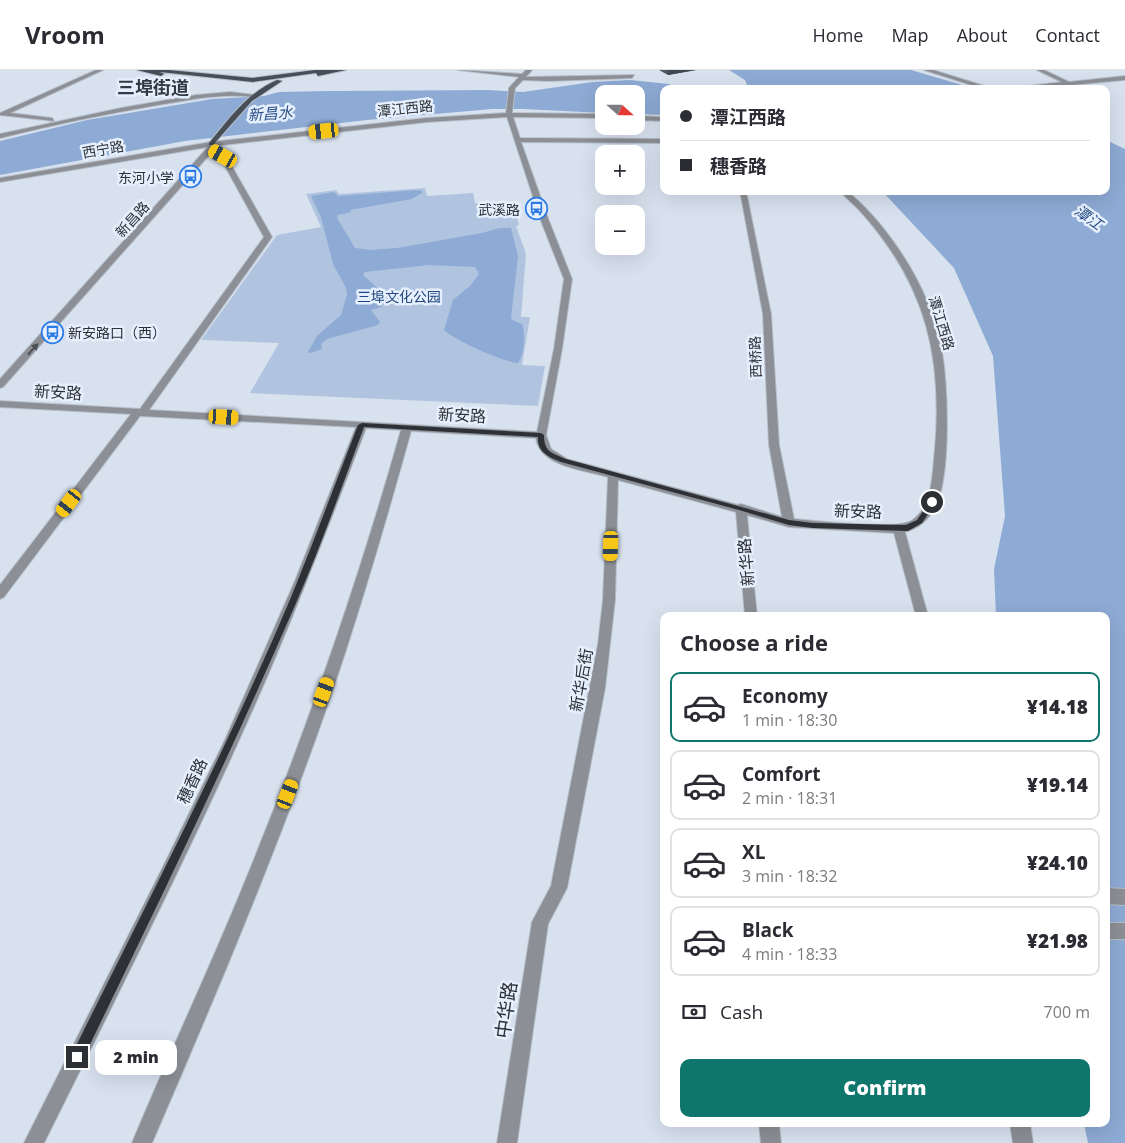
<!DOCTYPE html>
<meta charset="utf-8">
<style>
:root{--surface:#fff;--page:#f2f2f3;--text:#2b2b33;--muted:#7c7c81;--line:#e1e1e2;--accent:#0f766e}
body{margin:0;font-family:"Open Sans","Noto Sans SC",sans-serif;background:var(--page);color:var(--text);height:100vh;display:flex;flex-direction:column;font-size:19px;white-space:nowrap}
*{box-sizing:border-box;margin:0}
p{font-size:16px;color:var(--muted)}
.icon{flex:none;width:28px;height:28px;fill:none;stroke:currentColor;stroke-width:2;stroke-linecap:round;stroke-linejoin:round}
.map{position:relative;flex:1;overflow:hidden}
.side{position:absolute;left:660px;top:542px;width:450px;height:515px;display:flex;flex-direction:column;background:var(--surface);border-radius:10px;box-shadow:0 5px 20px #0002}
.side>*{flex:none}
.banner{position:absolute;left:660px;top:15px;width:450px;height:110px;border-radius:10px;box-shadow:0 5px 20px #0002;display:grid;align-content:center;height:110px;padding:0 20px;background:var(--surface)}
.needle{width:32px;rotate:111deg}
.fabs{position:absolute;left:595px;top:15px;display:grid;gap:10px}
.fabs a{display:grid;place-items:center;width:50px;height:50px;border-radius:10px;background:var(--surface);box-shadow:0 5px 20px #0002;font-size:25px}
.end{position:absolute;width:22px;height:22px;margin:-11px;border:6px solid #2d3136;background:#fff;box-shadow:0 0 0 2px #fff}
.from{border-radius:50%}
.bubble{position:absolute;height:35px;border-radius:10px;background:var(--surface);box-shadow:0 5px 20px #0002;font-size:16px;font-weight:800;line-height:35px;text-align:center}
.car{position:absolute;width:15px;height:30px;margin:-15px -8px;border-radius:6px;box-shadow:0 0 4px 1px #0007;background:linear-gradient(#f5c518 24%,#345 0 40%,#f5c518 0 76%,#345 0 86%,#f5c518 0)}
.banner b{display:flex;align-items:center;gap:18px;height:48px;font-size:19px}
.banner b+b{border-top:1px solid var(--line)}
.banner i{width:12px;height:12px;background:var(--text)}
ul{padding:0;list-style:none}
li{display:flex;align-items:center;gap:15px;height:70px;margin:0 10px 8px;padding:0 10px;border:2px solid var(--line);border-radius:10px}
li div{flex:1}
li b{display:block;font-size:19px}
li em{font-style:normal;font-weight:800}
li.current{border-color:var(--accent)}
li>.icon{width:45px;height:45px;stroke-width:1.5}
h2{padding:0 20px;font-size:22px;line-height:60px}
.pay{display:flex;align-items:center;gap:12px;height:55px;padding:0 20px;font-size:19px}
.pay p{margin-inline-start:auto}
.action{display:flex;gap:10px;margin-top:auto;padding:10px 20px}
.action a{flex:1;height:58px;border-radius:10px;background:var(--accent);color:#fff;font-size:20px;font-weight:800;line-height:58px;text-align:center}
header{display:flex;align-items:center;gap:30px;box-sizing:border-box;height:70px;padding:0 25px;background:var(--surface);border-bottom:1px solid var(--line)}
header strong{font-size:24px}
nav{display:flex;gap:28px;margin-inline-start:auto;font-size:18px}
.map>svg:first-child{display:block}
.green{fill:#b0c3df}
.water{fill:#8eabd5}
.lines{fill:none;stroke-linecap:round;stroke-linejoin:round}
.minor-casing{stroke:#b6bfca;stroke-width:2}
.major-casing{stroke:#b6bfca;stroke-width:2}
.minor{fill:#8c8f95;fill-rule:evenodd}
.major{fill:#474e57;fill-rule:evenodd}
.wall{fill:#4f5660}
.shaded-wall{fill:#40464e}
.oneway{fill:#4a4d52}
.route{fill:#2d3136}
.labels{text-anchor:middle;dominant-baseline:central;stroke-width:5;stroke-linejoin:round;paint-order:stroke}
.far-street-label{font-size:14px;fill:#2d3136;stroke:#e5effd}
.far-poi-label{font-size:14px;fill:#2d3136;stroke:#e5effd;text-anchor:end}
.far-park-label{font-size:14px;fill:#21477c;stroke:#e5effd}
.far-water-label{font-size:15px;font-style:italic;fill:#2a5086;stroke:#e5effd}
.street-label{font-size:16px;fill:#2d3136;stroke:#e5effd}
.far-district-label{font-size:18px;font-weight:bold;fill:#323a44;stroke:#e5effd}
.near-street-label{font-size:19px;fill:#2d3136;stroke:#e5effd}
</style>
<header>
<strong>Vroom</strong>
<nav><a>Home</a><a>Map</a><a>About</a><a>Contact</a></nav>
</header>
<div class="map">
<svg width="1125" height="1073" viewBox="0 0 1125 1073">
<rect width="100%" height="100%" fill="#d8e2ef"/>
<!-- green -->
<path class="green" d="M425 118 427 126 473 123 475 133 498 132 503 148 517 147 519 155 516 156 526 184 521 247H530L522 295 545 296 538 336 250 323 279 273 201 270 277 165 321 157 306 124 336 120 339 124Z"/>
<!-- water -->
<g class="water">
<path d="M729 0H911L976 19H743L747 15 745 10Z"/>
<path d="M630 10 669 14 680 19H664V45L636 44V24H604V43L522 39H492L367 50 185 71 0 105V71L87 50 212 29 264 26 279 22 330 21 488 20 523 22 592 12Z"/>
<path d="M1106 70 1125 79V1073H1088L1084 1054H1106V546H996L994 499 1005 446 993 286 954 198 882 121H1106Z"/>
<path d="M418 120 422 121V123L412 129 350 140 351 142 338 145 337 148 355 178 370 180 397 178 482 163 500 158H511L518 186 511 248 512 250 522 254C526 263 524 286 518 293 503 292 454 270 444 260L453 230 471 215 479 204 475 197 429 195 365 202 363 205C373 214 382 220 385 232L381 237 371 240 380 252 378 255 327 269 321 274 322 279 310 283 308 282 317 266 341 245 347 225 346 218 333 194 321 147 311 126 334 122 338 126Z"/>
</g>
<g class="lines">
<defs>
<g id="minor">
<path d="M96 0H103L10 43 52 48 54 51 0 45V43Z"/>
<path d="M458 0 522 4 526 0H532L526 7 634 5 632 8 549 11 523 10 515 18 512 43 604 44V48L513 47 520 68 664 69V73L521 72 549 151 572 209 562 279 546 365 551 379 567 389 738 435 741 434 782 447 769 375 763 244 740 121H746L771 244 779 375 794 449C816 451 896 460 911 451 931 439 932 410 934 389 944 291 928 217 861 142 855 135 847 129 840 121H847C881 149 910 191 927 231 934 247 939 264 942 282 948 317 951 404 936 436 929 449 920 458 905 462L928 546H916L894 463 789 457 747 445 757 546H745L736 442 618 410 615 530 605 618 567 818 548 854 517 1073H497L532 852 551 816 598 574 603 530 608 407C585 400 540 397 536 368L411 361C386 451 360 541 329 631 277 781 215 927 152 1073H132C169 984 210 898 246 809 306 662 358 513 401 360L366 358C335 439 304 520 270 600 201 760 122 916 44 1073H24L162 799 225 670 295 511 356 357 140 346 4 527 0 529V515L131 344 0 337V331L140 339 264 167 220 87 212 82 3 317 0 318V309L208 77 0 112V108L211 72 427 48 506 43 509 18 519 7ZM507 47 541 151 564 209 554 279 537 362 149 340 272 167 226 86 214 78V76L427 52Z"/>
<path d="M924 0H933L994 19H984Z"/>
<path d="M1037 0H1044L1069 12 1125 6V10L1027 19H1004L1062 12Z"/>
<path d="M230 22 256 25 253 27C221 23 190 30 158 35 105 44 52 55 0 68V64L121 38 196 25Z"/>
<path d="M636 46 664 47V51L636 50Z"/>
<path d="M1106 818 1125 819V835L1106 834Z"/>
<rect x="1106" y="853" width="19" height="16"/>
<path d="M759 1054H779L781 1073H761Z"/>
<path d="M1010 1054H1030L1033 1073H1013Z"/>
</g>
<g id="major">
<path d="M137 0H169L253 8 315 0H346L318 6 316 3 253 12 160 2 164 4 161 6Z"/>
<path d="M277 10 282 11 252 31 213 75H209V73C229 49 247 23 277 10Z"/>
</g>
</defs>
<!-- minor casing -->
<use href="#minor" class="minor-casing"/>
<!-- major casing -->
<use href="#major" class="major-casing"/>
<!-- minor -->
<use href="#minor" class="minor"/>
<!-- major -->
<use href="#major" class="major"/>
</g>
<!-- wall -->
<path class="wall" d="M659 0H696L668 5Z"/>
<!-- shaded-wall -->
<path class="shaded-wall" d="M669 0H696L668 5Z"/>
<!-- one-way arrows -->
<defs><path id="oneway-solid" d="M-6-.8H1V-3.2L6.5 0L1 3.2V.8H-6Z" transform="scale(1.25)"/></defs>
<use class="oneway" href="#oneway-solid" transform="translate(33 279) rotate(-48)"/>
<!-- route -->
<path class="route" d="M362 353 541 363 544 365C544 382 552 383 566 389L789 450 813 453 906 455 917 450 930 431 936 432 922 453 908 461 813 458 789 455 739 440 561 392C548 387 537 382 538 367L364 357C342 416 321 476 296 533 229 688 155 840 82 991L77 993 73 991 71 987 73 982C147 833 224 685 289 532 313 474 335 414 358 355Z"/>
<!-- icons -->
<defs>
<symbol id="bus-ring" viewBox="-11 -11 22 22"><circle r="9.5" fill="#e5effd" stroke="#2c7be7" stroke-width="1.5"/><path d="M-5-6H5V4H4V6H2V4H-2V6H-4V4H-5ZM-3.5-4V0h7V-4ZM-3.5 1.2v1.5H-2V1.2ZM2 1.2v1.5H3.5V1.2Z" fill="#2c7be7"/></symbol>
</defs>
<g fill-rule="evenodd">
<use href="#bus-ring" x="178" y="94" width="25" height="25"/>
<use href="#bus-ring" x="524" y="126" width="25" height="25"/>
<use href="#bus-ring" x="40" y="250" width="25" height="25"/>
</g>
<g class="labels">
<!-- far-street labels -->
<g class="far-street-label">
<text transform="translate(405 38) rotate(-6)">潭江西路</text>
<text transform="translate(103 79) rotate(-10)">西宁路</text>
<text transform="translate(132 149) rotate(-48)">新昌路</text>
<text transform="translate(942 253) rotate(73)">潭江西路</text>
<text transform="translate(755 287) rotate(-92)">西桥路</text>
</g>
<!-- far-poi labels -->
<g class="far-poi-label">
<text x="174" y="107">东河小学</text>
<text x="520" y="139">武溪路</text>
<text x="68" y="262" text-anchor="start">新安路口（西）</text>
</g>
<!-- far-park labels -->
<g class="far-park-label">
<text x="399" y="226">三埠文化公园</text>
</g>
<!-- far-water labels -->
<g class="far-water-label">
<text transform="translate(270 43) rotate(-4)">新昌水</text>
<text transform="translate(1089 147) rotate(36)">潭江</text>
</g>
<!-- street labels -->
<g class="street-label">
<text transform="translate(58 322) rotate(3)">新安路</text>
<text transform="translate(462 345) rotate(3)">新安路</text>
<text transform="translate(858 441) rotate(2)">新安路</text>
<text transform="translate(746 492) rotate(-95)">新华路</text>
<text transform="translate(581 610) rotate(-80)">新华后街</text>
<text transform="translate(192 711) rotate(-65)">穗香路</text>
</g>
<!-- far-district labels -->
<g class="far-district-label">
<text x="153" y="17">三埠街道</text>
</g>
<!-- near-street labels -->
<g class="near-street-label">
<text transform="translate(506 940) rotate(-82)">中华路</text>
</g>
</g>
</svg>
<div class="fabs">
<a><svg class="needle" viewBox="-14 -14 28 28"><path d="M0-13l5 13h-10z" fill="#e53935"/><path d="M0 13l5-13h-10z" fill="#7c7c81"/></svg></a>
<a>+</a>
<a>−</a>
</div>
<i class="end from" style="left:932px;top:432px"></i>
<i class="end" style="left:77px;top:987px"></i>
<div class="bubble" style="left:95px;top:970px;width:82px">2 min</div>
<i class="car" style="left:324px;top:61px;rotate:264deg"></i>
<i class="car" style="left:223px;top:86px;rotate:299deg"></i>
<i class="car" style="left:224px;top:347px;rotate:93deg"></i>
<i class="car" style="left:69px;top:433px;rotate:217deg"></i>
<i class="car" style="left:611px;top:476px;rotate:182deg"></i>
<i class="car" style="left:324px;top:622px;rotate:20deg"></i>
<i class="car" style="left:288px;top:724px;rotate:21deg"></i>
<div class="banner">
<b><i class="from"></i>潭江西路</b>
<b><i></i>穗香路</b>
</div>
<section class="side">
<h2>Choose a ride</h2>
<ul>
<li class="current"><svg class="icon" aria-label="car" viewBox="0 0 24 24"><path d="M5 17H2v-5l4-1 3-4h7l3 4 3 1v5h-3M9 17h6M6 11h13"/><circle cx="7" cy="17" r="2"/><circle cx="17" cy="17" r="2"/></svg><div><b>Economy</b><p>1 min · 18:30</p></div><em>¥14.18</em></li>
<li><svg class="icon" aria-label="car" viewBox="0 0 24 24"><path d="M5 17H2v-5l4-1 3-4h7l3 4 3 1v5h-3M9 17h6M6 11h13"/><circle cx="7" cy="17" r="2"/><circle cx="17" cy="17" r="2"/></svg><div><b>Comfort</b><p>2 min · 18:31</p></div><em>¥19.14</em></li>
<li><svg class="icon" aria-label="car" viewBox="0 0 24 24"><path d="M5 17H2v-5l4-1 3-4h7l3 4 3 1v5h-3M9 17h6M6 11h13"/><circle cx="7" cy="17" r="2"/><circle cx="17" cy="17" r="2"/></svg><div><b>XL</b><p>3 min · 18:32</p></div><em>¥24.10</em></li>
<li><svg class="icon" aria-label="car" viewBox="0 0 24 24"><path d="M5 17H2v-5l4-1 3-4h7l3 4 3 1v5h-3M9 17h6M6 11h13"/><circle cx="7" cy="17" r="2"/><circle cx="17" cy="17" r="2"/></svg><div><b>Black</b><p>4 min · 18:33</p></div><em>¥21.98</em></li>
</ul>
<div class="pay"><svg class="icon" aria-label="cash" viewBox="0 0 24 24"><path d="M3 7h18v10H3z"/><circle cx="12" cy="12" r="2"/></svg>Cash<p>700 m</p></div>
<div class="action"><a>Confirm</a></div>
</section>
</div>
